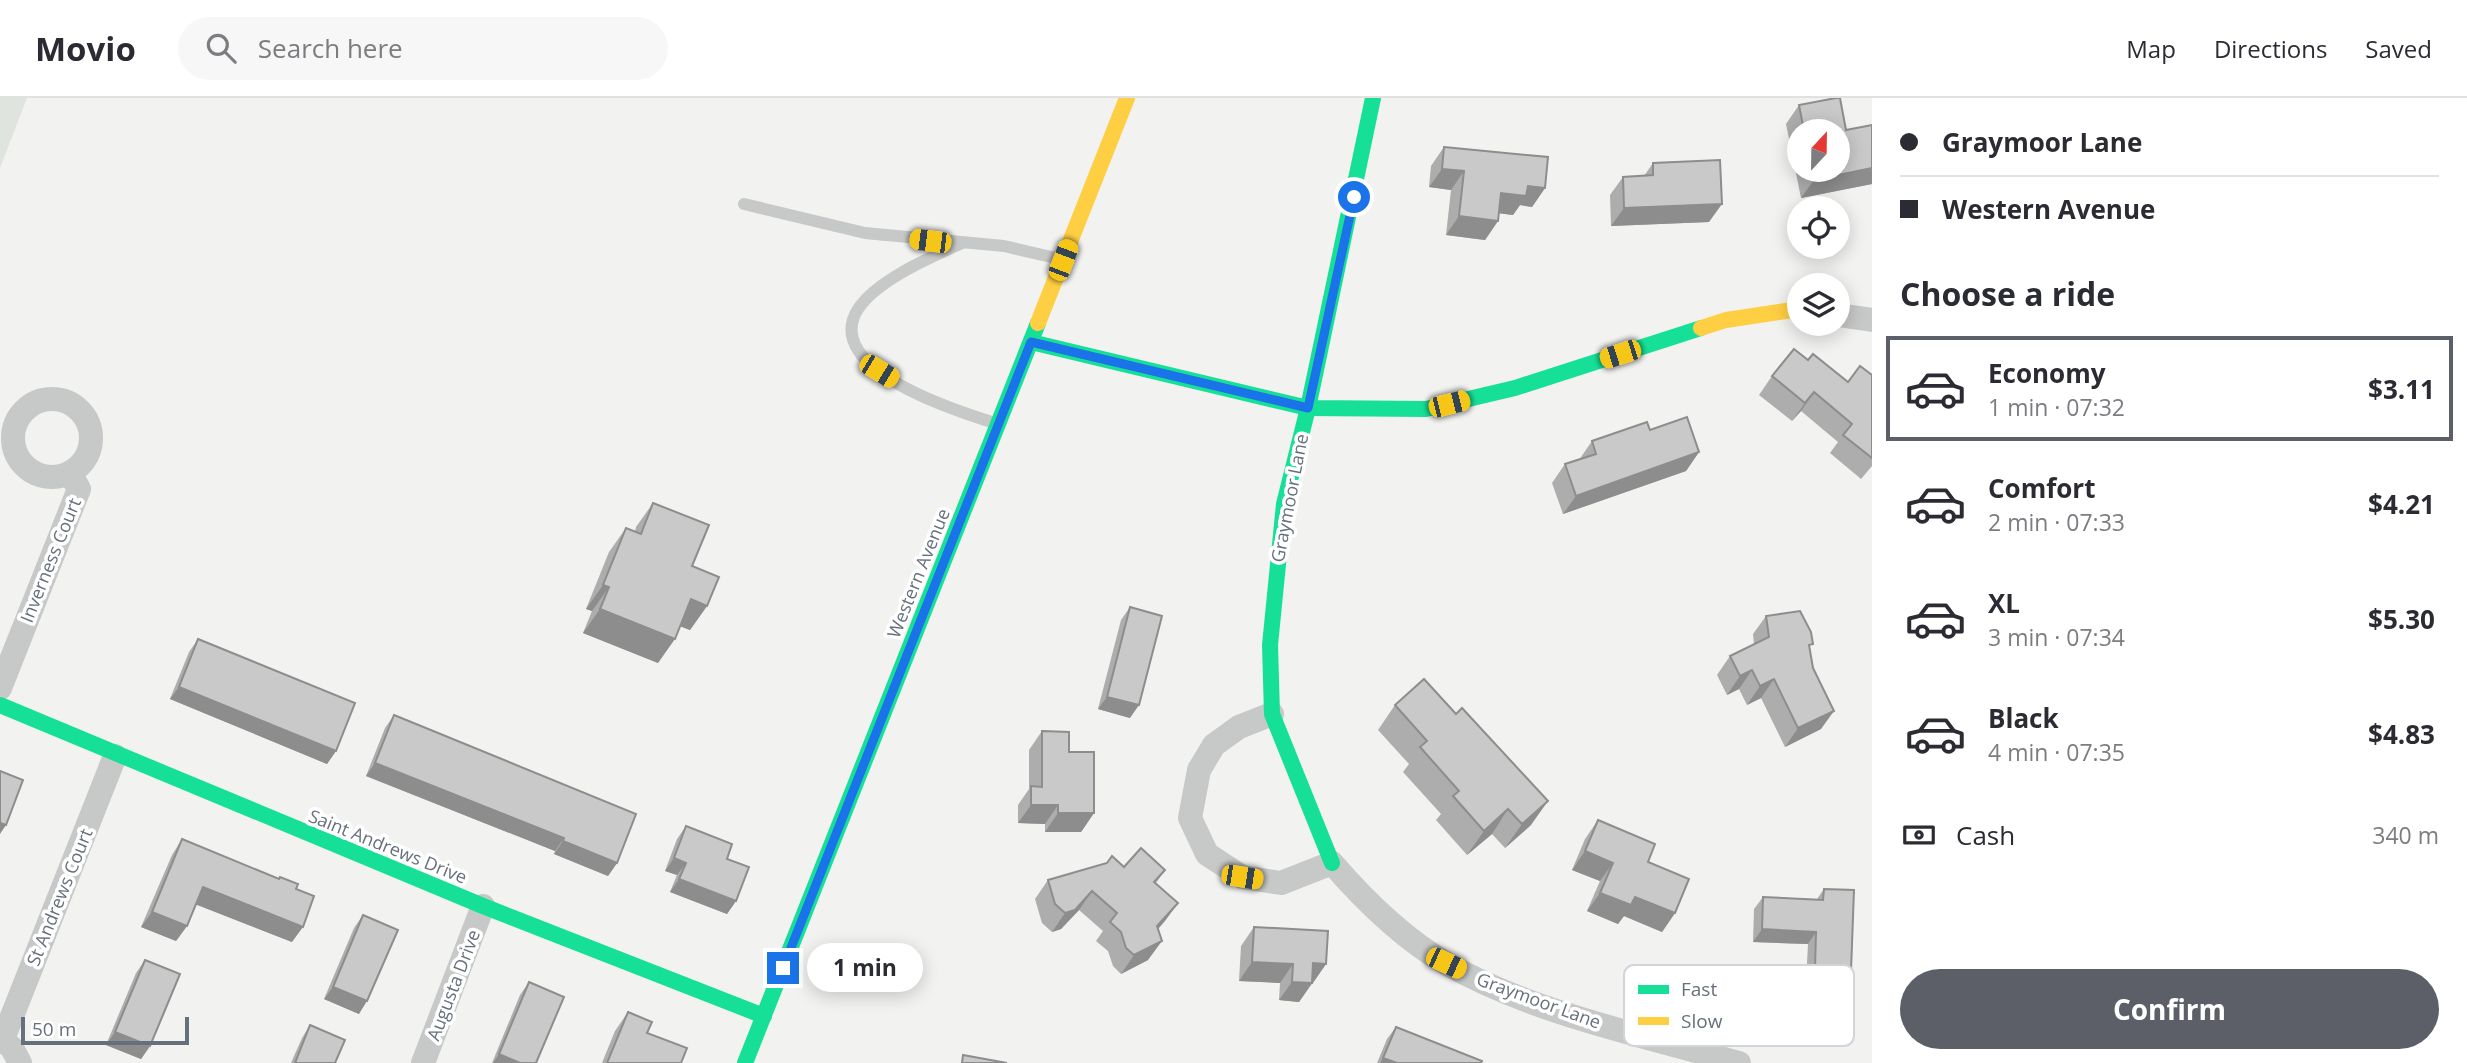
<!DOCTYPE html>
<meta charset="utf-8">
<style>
:root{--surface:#fff;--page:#f7f7f7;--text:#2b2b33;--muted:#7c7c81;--line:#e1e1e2;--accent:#5c5f67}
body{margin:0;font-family:"Open Sans",sans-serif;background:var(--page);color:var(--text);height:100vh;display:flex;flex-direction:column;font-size:26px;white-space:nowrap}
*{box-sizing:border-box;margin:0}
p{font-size:23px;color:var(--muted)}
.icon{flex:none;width:38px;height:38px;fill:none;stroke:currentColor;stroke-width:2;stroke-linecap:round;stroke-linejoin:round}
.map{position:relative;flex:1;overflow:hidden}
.panel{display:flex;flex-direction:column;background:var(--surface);width:595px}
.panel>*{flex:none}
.hud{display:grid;align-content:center;height:154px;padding:0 28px;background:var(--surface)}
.needle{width:46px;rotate:22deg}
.tools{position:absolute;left:1787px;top:21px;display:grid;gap:14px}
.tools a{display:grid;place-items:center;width:63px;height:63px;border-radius:50%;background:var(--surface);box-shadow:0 4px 18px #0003;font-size:35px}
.scale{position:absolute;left:21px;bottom:18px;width:168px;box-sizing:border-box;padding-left:7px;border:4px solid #66707d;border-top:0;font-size:19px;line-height:24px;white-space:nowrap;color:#66707d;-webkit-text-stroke:5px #fff;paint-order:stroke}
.end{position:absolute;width:32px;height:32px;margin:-16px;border:9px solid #1a73e8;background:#fff;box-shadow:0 0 0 4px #fff}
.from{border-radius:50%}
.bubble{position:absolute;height:49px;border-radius:24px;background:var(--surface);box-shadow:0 4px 18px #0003;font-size:23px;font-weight:700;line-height:49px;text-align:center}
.car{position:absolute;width:21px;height:42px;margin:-21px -10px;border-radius:9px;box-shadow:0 0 5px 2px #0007;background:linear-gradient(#f5c518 24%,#345 0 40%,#f5c518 0 76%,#345 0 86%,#f5c518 0)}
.hud b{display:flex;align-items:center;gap:24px;height:66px;font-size:26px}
.hud b+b{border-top:2px solid var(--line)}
.hud i{width:18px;height:18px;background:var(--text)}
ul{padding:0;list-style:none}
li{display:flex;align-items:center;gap:21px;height:105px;margin:0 14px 10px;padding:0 14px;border:4px solid transparent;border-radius:0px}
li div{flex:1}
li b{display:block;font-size:26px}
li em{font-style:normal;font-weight:700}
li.selected{border-color:var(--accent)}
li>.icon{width:63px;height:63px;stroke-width:1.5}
h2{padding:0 28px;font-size:32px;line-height:84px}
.pay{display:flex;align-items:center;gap:18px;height:77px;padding:0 28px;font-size:26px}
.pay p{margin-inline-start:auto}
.action{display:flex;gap:14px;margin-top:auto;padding:14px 28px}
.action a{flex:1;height:80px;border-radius:42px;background:var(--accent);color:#fff;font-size:28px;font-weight:700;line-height:80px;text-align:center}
header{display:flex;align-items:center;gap:42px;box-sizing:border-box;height:98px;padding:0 35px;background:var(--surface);border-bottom:2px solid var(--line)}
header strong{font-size:33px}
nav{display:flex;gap:38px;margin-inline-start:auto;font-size:24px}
.search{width:490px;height:63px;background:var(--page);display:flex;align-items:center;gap:18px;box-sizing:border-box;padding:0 24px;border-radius:38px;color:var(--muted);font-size:26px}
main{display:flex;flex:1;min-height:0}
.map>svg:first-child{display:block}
.green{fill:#e0e4df}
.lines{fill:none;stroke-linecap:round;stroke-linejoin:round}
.lane{stroke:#c7c8c8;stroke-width:12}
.street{stroke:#c7c8c8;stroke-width:24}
.fast{stroke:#16e098;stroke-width:16}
.slow{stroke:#ffcf43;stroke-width:16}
.wall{fill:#adadae;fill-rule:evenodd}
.shaded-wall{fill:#8d8d8d}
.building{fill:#c9c9ca;stroke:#8d8d8d;stroke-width:2}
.route{stroke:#1a73e8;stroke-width:9}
.labels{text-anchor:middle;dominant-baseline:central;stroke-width:7;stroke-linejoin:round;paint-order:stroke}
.street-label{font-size:18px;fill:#66707d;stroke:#fff}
.key{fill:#fff;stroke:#d1d4d8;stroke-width:2}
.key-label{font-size:19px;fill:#66707d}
</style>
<header>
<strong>Movio</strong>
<div class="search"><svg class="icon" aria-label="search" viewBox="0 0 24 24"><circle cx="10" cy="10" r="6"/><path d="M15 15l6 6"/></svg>Search here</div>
<nav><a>Map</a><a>Directions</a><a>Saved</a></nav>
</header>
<main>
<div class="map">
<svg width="1872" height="965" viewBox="0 0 1872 965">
<rect width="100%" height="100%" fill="#f2f2f1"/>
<!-- green -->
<path class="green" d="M0 0H27L0 70Z"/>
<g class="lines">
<!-- lane -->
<g class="lane">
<path d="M744 106 865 135 1004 148 1060 161"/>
<path d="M962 145C931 159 877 182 858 211 820 271 959 314 998 326"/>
</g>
<!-- street -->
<g class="street">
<path d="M1838 217 1872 222"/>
<circle cx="52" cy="340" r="39"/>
<path d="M0 590 79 391 70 375"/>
<path d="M1272 616 1239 629 1214 647 1199 672 1190 720 1207 756 1242 779 1281 785 1332 765C1364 802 1404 841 1447 866 1536 916 1642 937 1739 965"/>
<path d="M0 940 12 950 20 965"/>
<path d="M3 941 115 658"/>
<path d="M423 965 483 808"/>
</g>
<!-- fast -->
<g class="fast">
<path d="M1031 244 1308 310 1426 311 1515 290 1701 230"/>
<path d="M0 607 483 808 764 918"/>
<path d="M1332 765 1272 616 1270 547 1284 406 1308 310 1373 0"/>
<path d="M745 965 1038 225"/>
</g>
<!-- slow -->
<g class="slow">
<path d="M1038 225 1127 0"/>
<path d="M1701 230 1726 222 1799 211"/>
</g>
</g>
<!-- wall -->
<g class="wall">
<path d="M1836 0H1840L1846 32 1872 27V86L1801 100 1786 26 1799 7ZM1799 33H1838V72H1799Z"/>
<path d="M1444 49 1545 90 1532 109 1520 107 1513 117 1499 115 1498 123 1485 142 1446 137 1451 92 1429 89 1431 68Z"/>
<path d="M1653 65 1709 124 1611 128 1610 97 1623 79 1644 78Z"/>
<path d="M1808 262 1848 284 1872 277V368L1861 381 1830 355 1838 344 1801 313 1792 323 1759 297 1772 278Z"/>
<path d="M1650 332 1699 354 1686 373 1563 416 1552 385 1565 366 1579 362 1592 343Z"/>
<path d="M653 405 692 468 707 508 690 532 680 528 658 565 583 535 592 513 586 511 609 454 626 430 635 434 636 429Z"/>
<path d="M1130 509V620L1098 611 1121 522Z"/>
<path d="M1766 518 1810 550 1821 631 1785 649 1761 600 1747 607 1739 591 1727 597 1717 577 1730 558 1754 547 1753 536Z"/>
<path d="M198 541 336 653 327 666 170 601 189 554Z"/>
<path d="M1395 607 1531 727 1505 750 1492 736 1467 757 1436 722 1441 716 1403 674 1409 666 1378 632Z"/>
<path d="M394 617 617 765 608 778 554 756 555 753 366 678 385 630Z"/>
<path d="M1042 633 1069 654 1094 715 1081 734H1045V726L1018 725V707L1029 691V652Z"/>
<path d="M1598 722 1648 764 1675 815 1662 834 1624 818 1618 826 1587 813 1600 783 1572 772 1585 741Z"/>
<path d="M686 728 727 761 736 803 727 816 670 794 677 777 665 773 677 741Z"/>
<path d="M182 741 279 781 280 779 296 791 292 844 196 806 187 828 176 843 141 829 172 757Z"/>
<path d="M1124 769 1165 772 1156 785 1178 805 1158 831 1148 862 1121 876 1113 868 1108 853 1096 843 1103 833 1079 812 1061 831 1052 834 1042 825 1035 801 1048 782Z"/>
<path d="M1824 791 1842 886 1806 884 1808 846 1753 844 1754 811 1763 799 1817 801Z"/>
<path d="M363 817 359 916 324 901 354 830Z"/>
<path d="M1254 829 1326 866 1299 904 1279 902 1280 885 1239 883 1241 848Z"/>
<path d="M145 862 150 948 141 961 106 947 136 875Z"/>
<path d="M529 884 536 965H492L520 897Z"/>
<path d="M628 914 647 935 681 965H602L615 933Z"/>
<path d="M310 927 335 965H291L302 940Z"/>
<path d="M1396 929 1481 965H1377L1387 941Z"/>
</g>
<!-- shaded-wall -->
<g class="shaded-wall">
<path d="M1872 70V86L1801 100 1814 82Z"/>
<path d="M1442 71 1464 73 1451 92 1429 89Z"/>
<path d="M1528 88 1545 90 1532 109 1520 107 1513 117 1488 114 1501 95Z"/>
<path d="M1722 106 1709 124 1611 128 1624 110Z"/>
<path d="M1459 118 1498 123 1485 142 1446 137Z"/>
<path d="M1814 294 1801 313 1792 323 1805 305Z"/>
<path d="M1699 354 1686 373 1563 416 1576 398Z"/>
<path d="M603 487 609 489 592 513 586 511Z"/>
<path d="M691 501 707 508 690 532 674 526Z"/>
<path d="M600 511 675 541 658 565 583 535Z"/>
<path d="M1752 572 1739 591 1727 597 1740 578Z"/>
<path d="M1774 581 1761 600 1747 607 1760 588Z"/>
<path d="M179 589 336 653 327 666 170 601Z"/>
<path d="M1107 599 1139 607 1130 620 1098 611Z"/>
<path d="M1834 613 1821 631 1785 649 1798 630Z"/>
<path d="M375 665 564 740 555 753 366 678Z"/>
<path d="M1548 703 1531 727 1505 750 1522 726Z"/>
<path d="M1031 707H1058L1045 726 1018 725Z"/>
<path d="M1508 711 1492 736 1467 757 1484 733Z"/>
<path d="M1058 715H1094L1081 734H1045Z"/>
<path d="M0 725 6 727 0 736Z"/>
<path d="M563 743 617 765 608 778 554 756Z"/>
<path d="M1585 753 1613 765 1600 783 1572 772Z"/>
<path d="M674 760 686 765 677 777 665 773Z"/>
<path d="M679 781 736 803 727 816 670 794Z"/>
<path d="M203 789 303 829 292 844 192 805Z"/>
<path d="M1092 793 1079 812 1061 831 1052 834 1065 815Z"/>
<path d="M1600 795 1635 799 1675 815 1662 834 1624 818 1618 826 1587 813Z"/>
<path d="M1178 805 1165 823 1144 847 1157 828Z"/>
<path d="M152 814 187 828 176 843 141 829Z"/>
<path d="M1762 831 1816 834 1808 846 1753 844Z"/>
<path d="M1162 843 1148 862 1121 876 1134 857Z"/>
<path d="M1252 864 1293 866 1280 885 1239 883Z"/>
<path d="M1313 865 1326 866 1313 885 1300 884Z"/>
<path d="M1815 871 1851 873 1842 886 1806 884Z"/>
<path d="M1292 884 1312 885 1299 904 1279 902Z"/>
<path d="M333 889 367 903 359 916 324 901Z"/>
<path d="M115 934 150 948 141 961 106 947Z"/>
<path d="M499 956 520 965H493Z"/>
<path d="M1383 960 1397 965H1380Z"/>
</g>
<!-- building -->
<g class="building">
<path d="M1836 0H1840L1846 32 1872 27V70L1814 82 1812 72H1838V33H1804L1799 7Z"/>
<path d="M1444 49 1548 59 1545 90 1528 88 1526 98 1501 95 1498 123 1459 118 1464 73 1442 71Z"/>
<path d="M1720 62 1722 106 1624 110 1623 79 1653 77V65Z"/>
<path d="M1794 251 1808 262 1813 256 1848 284 1860 268 1872 277V360L1843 337 1852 326 1814 294 1805 305 1772 278Z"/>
<path d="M1687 319 1699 354 1576 398 1565 366 1596 356 1592 343 1647 324 1650 332Z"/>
<path d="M653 405 709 427 692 468 719 479 707 508 691 501 675 541 600 511 609 489 603 487 626 430 641 436Z"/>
<path d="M1130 509 1162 518 1139 607 1107 599Z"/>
<path d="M1800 513 1811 534 1813 546 1809 547 1813 570 1834 613 1798 630 1774 581 1760 588 1752 572 1740 578 1730 558 1769 539 1766 518Z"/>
<path d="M198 541 355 605 336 653 179 589Z"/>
<path d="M1424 581 1456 616 1462 610 1548 703 1522 726 1508 711 1484 733 1453 698 1459 693 1420 649 1427 643 1395 607Z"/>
<path d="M394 617 636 716 617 765 563 743 564 740 375 665Z"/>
<path d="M1042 633 1069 634V654H1094V715H1058V707H1031V688L1042 689Z"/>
<path d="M0 673 23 682 6 727 0 725Z"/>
<path d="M1598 722 1655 746 1648 764 1689 781 1675 815 1635 799 1631 807 1600 795 1613 765 1585 753Z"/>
<path d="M686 728 732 746 727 761 749 769 736 803 679 781 686 765 674 760Z"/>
<path d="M182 741 279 781 280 779 298 786 296 791 314 798 303 829 203 789 187 828 152 814Z"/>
<path d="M1141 750 1165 772 1154 784 1178 805 1157 828 1162 843 1134 857 1126 850 1121 834 1110 824 1117 815 1092 793 1075 812 1065 815 1055 806 1048 782 1107 765 1112 758 1124 769Z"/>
<path d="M1824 791 1854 792 1851 873 1815 871 1816 834 1762 831 1763 799 1823 802Z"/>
<path d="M363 817 398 832 367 903 333 889Z"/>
<path d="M1254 829 1328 833 1326 866 1313 865 1312 885 1292 884 1293 866 1252 864Z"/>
<path d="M145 862 180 876 150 948 115 934Z"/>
<path d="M529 884 564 899 536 965H520L499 956Z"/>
<path d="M628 914 652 924 647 935 687 950 681 965H607Z"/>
<path d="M310 927 345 942 335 965H295Z"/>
<path d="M1396 929 1482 963 1481 965H1397L1383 960Z"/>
<path d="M963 957 1007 965H962Z"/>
</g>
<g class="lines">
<!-- route -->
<path class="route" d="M783 870 1031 244 1308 310 1354 99"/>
</g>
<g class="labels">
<!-- street labels -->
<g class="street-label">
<text transform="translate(1289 400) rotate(-79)">Graymoor Lane</text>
<text transform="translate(50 462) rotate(-68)">Inverness Court</text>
<text transform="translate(918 475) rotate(-68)">Western Avenue</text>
<text transform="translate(388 748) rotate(22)">Saint Andrews Drive</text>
<text transform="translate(59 799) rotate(-68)">St Andrews Court</text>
<text transform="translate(453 887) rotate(-69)">Augusta Drive</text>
<text transform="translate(1539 902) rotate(20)">Graymoor Lane</text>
</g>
</g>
<!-- legend -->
<rect x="1624" y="867" width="230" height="81" rx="10" class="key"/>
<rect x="1638" y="887" width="31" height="9" fill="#16e098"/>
<rect x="1638" y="919" width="31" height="8" fill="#ffcf43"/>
<g class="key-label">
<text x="1681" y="898">Fast</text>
<text x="1681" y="930">Slow</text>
</g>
</svg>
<div class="tools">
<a><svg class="needle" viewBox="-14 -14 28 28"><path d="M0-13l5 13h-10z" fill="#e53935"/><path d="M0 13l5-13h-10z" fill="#7c7c81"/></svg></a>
<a><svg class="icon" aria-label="locate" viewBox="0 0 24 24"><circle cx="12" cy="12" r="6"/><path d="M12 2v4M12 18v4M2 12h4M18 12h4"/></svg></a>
<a><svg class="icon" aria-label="layers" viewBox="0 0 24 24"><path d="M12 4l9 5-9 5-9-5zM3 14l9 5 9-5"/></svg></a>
</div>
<div class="scale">50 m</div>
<i class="end from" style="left:1354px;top:99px"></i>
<i class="end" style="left:783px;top:870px"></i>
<div class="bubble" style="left:807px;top:845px;width:116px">1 min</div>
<i class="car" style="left:930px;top:143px;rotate:277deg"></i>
<i class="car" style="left:1063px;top:162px;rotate:21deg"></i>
<i class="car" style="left:1620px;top:256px;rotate:252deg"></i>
<i class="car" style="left:879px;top:273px;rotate:121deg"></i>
<i class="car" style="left:1449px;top:306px;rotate:76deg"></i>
<i class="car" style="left:1242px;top:779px;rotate:99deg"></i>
<i class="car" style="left:1446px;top:865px;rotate:115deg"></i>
</div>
<section class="panel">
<div class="hud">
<b><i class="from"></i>Graymoor Lane</b>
<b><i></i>Western Avenue</b>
</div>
<h2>Choose a ride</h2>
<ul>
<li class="selected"><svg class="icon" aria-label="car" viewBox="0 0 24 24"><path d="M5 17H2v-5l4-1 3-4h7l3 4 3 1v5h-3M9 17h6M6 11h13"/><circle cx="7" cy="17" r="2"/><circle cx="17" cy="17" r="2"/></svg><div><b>Economy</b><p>1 min · 07:32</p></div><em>$3.11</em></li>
<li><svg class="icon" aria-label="car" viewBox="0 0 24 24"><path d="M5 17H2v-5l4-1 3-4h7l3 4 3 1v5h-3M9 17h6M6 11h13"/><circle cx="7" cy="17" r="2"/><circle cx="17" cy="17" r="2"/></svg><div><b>Comfort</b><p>2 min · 07:33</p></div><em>$4.21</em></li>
<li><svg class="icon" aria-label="car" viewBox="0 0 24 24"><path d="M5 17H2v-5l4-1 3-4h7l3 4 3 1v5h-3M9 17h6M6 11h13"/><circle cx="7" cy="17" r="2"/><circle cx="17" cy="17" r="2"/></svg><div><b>XL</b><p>3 min · 07:34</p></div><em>$5.30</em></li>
<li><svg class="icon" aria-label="car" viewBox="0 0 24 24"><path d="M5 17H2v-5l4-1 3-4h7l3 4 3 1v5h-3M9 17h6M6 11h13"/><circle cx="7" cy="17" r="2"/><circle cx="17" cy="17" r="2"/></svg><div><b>Black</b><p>4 min · 07:35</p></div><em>$4.83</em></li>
</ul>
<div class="pay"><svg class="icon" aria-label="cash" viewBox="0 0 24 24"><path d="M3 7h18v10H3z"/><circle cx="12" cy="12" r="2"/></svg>Cash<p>340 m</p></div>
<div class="action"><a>Confirm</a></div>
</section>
</main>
